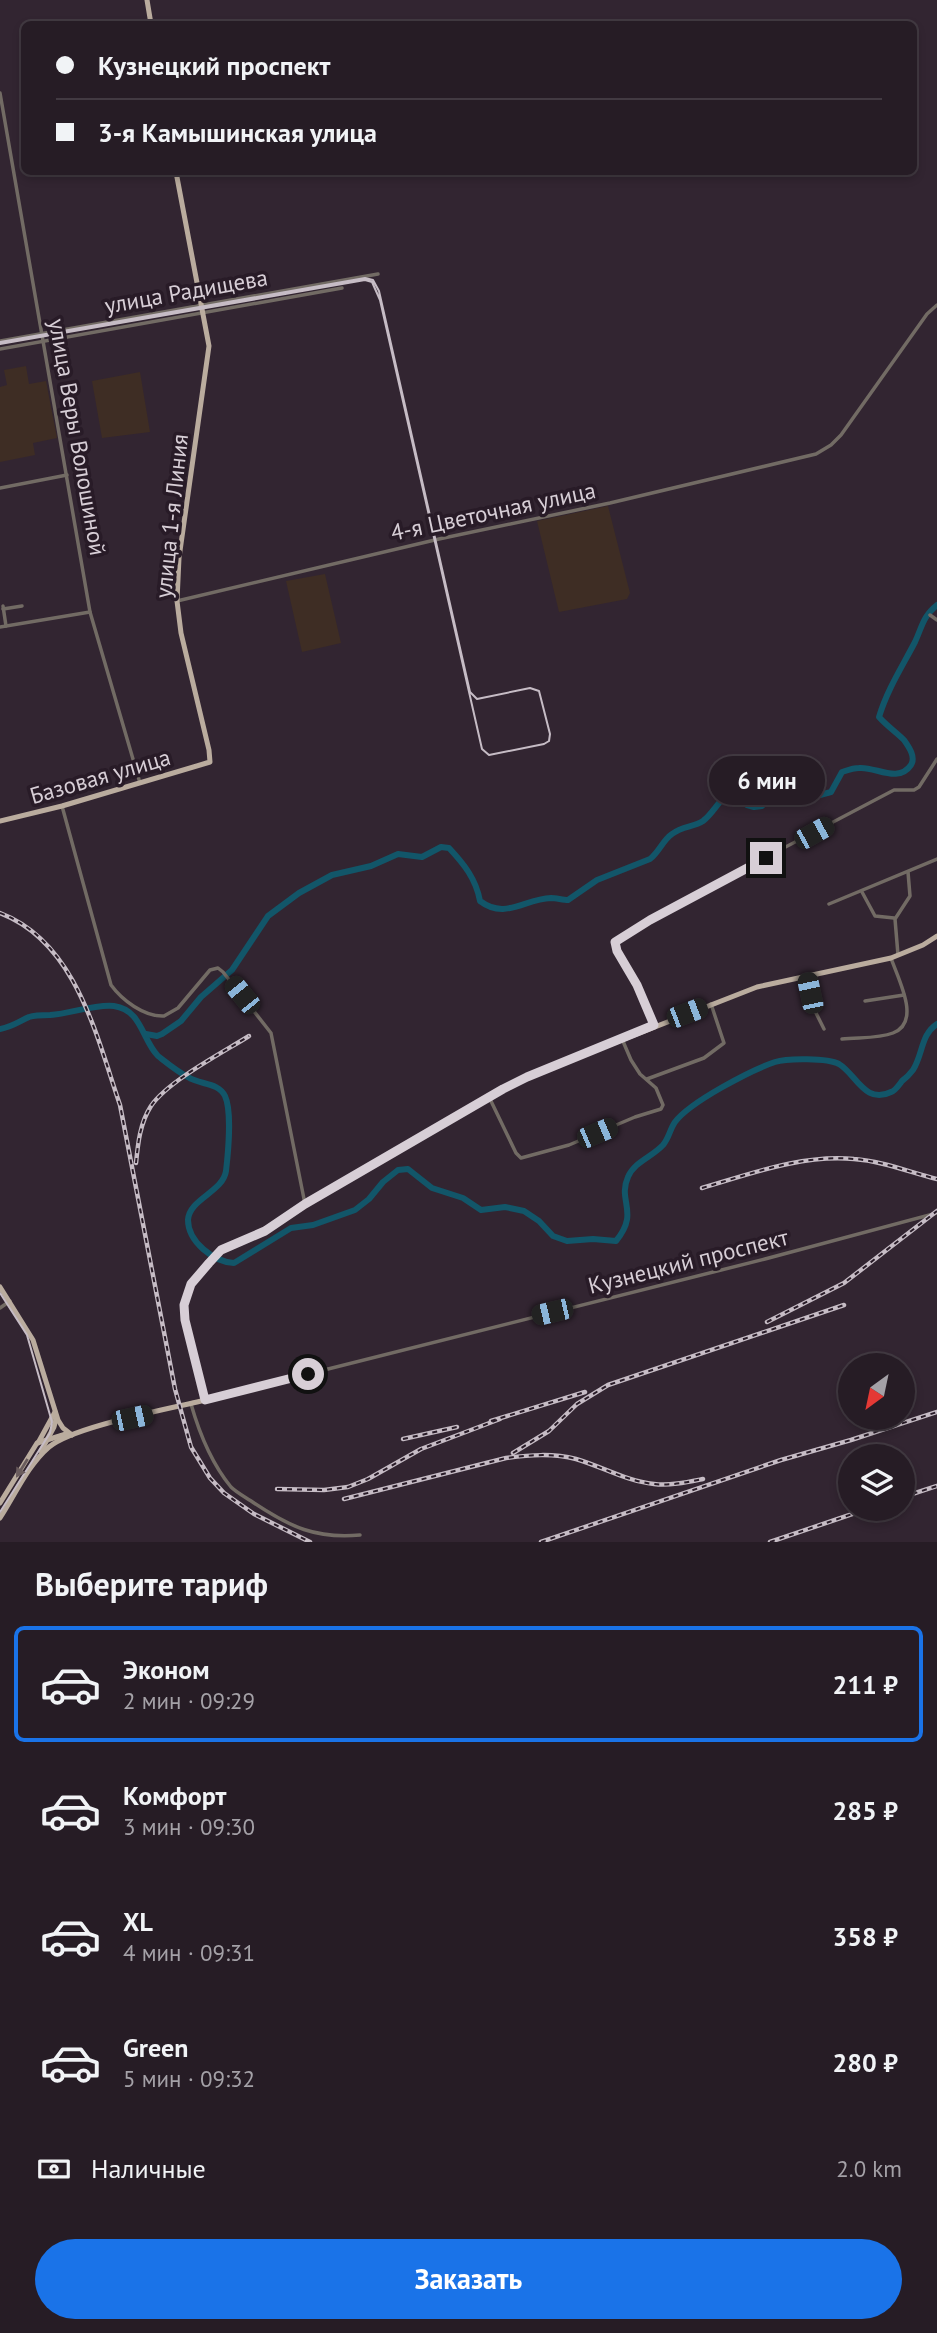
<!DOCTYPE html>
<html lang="ru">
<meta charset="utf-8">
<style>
:root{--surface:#261c25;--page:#2e252d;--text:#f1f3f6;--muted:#a4a1a7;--line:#423a42;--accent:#1a73e8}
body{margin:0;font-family:"PT Sans",sans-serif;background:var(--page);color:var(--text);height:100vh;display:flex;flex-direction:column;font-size:26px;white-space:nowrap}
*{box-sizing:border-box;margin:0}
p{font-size:23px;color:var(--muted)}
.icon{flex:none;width:38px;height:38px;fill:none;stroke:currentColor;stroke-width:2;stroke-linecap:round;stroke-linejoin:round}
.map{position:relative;height:1542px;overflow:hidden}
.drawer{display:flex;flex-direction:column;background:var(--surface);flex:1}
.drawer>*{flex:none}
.banner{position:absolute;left:21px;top:21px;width:896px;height:154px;border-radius:10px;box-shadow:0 4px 10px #0003,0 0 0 2px var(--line);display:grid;align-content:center;height:154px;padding:0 35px;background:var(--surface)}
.needle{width:46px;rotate:213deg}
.tools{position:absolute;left:838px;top:1353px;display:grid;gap:14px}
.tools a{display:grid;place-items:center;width:77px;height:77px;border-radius:50%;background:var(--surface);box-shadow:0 4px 10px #0003,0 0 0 2px var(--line);font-size:35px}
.end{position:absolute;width:32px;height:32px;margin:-16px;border:9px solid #d7ced6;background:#111;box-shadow:0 0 0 4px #111}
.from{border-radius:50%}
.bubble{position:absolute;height:49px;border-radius:24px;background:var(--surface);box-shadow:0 4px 10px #0003,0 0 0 2px var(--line);font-size:23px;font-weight:700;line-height:49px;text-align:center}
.car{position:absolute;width:21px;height:42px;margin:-21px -10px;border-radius:9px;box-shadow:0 0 5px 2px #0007;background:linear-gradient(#222 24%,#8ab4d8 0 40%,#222 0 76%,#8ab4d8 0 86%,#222 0)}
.banner b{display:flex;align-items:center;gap:24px;height:66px;font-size:26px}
.banner b+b{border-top:2px solid var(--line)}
.banner i{width:18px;height:18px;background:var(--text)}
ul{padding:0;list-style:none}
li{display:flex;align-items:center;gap:21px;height:116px;margin:0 14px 10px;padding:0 21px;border:4px solid transparent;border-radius:10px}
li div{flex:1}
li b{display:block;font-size:26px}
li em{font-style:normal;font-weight:700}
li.active{border-color:var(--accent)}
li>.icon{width:63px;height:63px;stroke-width:1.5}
h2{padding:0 35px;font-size:32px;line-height:84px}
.pay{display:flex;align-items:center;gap:18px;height:77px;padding:0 35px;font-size:26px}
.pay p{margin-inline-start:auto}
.cta{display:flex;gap:14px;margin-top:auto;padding:14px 35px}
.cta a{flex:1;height:80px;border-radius:42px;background:var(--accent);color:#fff;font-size:28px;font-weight:700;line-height:80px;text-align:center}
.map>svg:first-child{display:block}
.education{fill:#3e2d24}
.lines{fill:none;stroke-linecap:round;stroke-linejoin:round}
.river{stroke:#125669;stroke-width:6}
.minor{stroke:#726b64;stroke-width:3.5}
.major{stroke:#baac9e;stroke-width:5}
.tram{stroke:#c6bcc5;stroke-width:2}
.rail-casing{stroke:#c6bcc5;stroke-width:4.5}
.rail{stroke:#281b27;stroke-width:2;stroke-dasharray:5;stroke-linecap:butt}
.oneway{fill:#6a5c5d}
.route{stroke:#d7ced6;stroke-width:9}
.labels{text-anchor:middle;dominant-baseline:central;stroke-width:7;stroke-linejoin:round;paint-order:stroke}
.street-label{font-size:23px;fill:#d7ced6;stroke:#281b27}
</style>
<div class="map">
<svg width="937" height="1542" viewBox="0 0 937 1542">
<rect width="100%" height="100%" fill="#322531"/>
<!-- education -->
<g class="education">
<path d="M26 366 29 384 46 381 57 438 33 443 35 455 0 462V387L7 385 4 370Z"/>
<path d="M140 372 150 432 102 438 92 381Z"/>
<path d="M608 506 630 593 627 599 559 612 537 521Z"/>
<path d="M325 574 341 643 302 652 286 581Z"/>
</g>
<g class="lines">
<!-- river -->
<g class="river">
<path d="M0 1029C12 1027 18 1022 29 1017 35 1015 44 1015 50 1015 71 1014 93 1004 114 1006 142 1010 142 1040 158 1056 167 1063 178 1072 188 1077 200 1085 218 1082 225 1096 232 1111 228 1154 226 1171 223 1192 189 1199 188 1220 188 1242 214 1262 234 1263L291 1228 313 1225 355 1210 369 1199 383 1182 398 1170 408 1169 432 1188 463 1198 481 1210 505 1207 524 1211 539 1221 553 1236 567 1241 593 1239 616 1241C640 1212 617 1201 628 1177 634 1162 652 1157 663 1145 669 1138 670 1129 675 1122 690 1102 751 1070 775 1062 787 1058 828 1058 839 1064 856 1074 865 1105 891 1092 895 1091 899 1085 902 1081 906 1078 910 1074 913 1070 923 1054 921 1034 937 1024"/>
<path d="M146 1034 157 1036 162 1034 181 1021 201 997 232 970 268 916 299 893 332 875 371 866 398 854 422 857 441 847 449 848C464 864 476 879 480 901 505 920 524 899 551 898 556 898 563 900 568 900L597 880 650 859C659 852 663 840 672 834 682 826 694 827 703 821 716 811 720 795 736 791L745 797 747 805 754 807 762 806 781 779 794 782 820 795 831 792 842 772C848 770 853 768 859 768 875 766 898 784 911 765 916 757 909 747 904 740 896 732 887 726 879 717 887 690 902 667 915 642 922 627 923 616 937 605"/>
</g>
<!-- minor -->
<g class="minor">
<path d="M0 93 90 612 140 783"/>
<path d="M0 341 378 274"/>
<path d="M0 349 342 288"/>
<path d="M0 488 67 475"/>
<path d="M177 601 439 539 610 503 816 454 831 445 841 435 927 314 937 305"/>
<path d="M3 606 6 626"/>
<path d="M3 609 22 606"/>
<path d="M930 615 937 620"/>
<path d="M0 627 90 612"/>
<path d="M62 806 111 985C122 1000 144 1017 164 1016L178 1008 210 970 218 968 223 972 271 1033 305 1204"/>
<path d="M862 892 875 916 894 918"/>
<path d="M829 904 937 859"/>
<path d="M898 955 895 919 910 896 908 872"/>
<path d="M807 976 814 1009 824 1029"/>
<path d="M865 1001 904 995"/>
<path d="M654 1025 637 985 617 951 615 942 650 920 717 883 894 790H914L919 787 937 759"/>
<path d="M842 1039C858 1037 878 1039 893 1033 922 1022 898 979 891 958"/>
<path d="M647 1079 704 1058 724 1043 711 1004"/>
<path d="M490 1099 516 1153 521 1158 569 1145 635 1117 661 1109 663 1105 656 1088 640 1074 631 1060 622 1039"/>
<path d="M0 1308 10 1301"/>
<path d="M205 1400 765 1259 937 1213"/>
<path d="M191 1404C199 1432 212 1464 231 1487 237 1493 247 1498 254 1503 290 1527 316 1539 360 1535"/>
</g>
<!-- major -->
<g class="major">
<path d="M147 0 151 24"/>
<path d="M0 821 62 806 210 762 209 750 181 633 177 601 179 558 209 346 176 172"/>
<path d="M0 1287 33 1340 58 1420 63 1428 72 1435"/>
<path d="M38 1443 55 1412"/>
<path d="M41 1451 54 1427 56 1419"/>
<path d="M0 1503 37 1443 66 1434"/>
<path d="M0 1518C15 1495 28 1465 49 1447 74 1426 170 1409 205 1400L185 1320 184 1305 191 1284 221 1250 265 1231 305 1204 454 1117 527 1077 757 987 891 958 923 945 937 936"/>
</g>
<!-- tram -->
<g class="tram">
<path d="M0 342 365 278 373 280 379 291 470 692 477 699 530 688 539 691 550 734 549 741 544 744 489 755 482 749 380 300 372 282 365 280 0 344"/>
<path d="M0 1293 27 1335 52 1422 50 1433 0 1512"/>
</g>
<defs>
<g id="rail">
<path d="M0 913C76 942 96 1035 120 1105L175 1389 191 1447 210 1478 224 1493 254 1514 310 1542"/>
<path d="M136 1163C138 1143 140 1123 151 1106 168 1081 222 1053 249 1036"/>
<path d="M702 1188C750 1174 803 1154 854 1159 882 1161 909 1172 937 1179"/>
<path d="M767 1322 844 1283 937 1211"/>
<path d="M491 1421 585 1392"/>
<path d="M403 1439 457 1427"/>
<path d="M513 1453 549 1431 577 1404 608 1385 844 1305"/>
<path d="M277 1489 324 1490 348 1487 368 1479 421 1449 500 1419"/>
<path d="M903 1497 937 1486"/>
<path d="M344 1499 506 1458C529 1455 553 1453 576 1459 603 1467 626 1481 654 1484 670 1486 688 1482 703 1479"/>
<path d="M541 1542 781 1460 851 1440 937 1412"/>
<path d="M770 1542 870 1508"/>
</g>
</defs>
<!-- rail casing -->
<use href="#rail" class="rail-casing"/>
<!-- rail -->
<use href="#rail" class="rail"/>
</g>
<!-- one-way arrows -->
<defs><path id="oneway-solid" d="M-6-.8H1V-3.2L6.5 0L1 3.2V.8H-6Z" transform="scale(1.75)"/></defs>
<use class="oneway" href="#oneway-solid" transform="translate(22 1468) rotate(122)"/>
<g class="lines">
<!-- route -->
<path class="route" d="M308 1374 205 1400 185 1320 184 1305 191 1284 209 1263 221 1250 265 1231 305 1204 503 1089 527 1077 654 1025 637 985 617 951 615 942 650 920 766 858"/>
</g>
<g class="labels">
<!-- street labels -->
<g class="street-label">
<text transform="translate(186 291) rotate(-10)">улица Радищева</text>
<text transform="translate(78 437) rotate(80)">улица Веры Волошиной</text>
<text transform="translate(493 511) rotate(-12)">4-я Цветочная улица</text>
<text transform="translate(171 516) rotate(-84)">улица 1-я Линия</text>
<text transform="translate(100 776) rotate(-16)">Базовая улица</text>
<text transform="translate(688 1261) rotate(-14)">Кузнецкий проспект</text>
</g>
</g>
</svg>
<div class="tools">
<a><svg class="needle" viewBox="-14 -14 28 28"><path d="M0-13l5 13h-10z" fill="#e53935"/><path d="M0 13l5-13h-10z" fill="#a4a1a7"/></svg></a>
<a><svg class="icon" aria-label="layers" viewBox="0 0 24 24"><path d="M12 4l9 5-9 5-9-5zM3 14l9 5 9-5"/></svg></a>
</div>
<i class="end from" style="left:308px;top:1374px"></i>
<i class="end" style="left:766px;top:858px"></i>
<div class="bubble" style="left:709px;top:756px;width:116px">6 мин</div>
<i class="car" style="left:814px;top:833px;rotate:61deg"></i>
<i class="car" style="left:810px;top:993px;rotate:348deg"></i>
<i class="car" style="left:242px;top:995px;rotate:321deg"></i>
<i class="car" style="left:687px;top:1013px;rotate:69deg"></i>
<i class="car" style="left:597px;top:1133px;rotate:67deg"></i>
<i class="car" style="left:552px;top:1312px;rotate:257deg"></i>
<i class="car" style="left:132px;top:1418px;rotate:78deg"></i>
<div class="banner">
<b><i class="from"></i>Кузнецкий проспект</b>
<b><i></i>3-я Камышинская улица</b>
</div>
</div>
<section class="drawer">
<h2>Выберите тариф</h2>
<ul>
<li class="active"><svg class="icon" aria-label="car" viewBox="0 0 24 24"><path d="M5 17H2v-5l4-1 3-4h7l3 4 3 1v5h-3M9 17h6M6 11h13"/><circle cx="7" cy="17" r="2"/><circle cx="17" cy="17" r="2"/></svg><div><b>Эконом</b><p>2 мин · 09:29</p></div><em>211 ₽</em></li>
<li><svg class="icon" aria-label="car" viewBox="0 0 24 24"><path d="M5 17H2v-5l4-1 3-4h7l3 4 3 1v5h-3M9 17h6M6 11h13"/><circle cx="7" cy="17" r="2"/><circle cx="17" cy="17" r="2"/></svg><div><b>Комфорт</b><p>3 мин · 09:30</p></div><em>285 ₽</em></li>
<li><svg class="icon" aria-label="car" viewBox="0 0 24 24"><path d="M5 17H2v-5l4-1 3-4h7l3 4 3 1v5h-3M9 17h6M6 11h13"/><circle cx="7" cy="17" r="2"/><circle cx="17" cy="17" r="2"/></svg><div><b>XL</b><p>4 мин · 09:31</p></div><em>358 ₽</em></li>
<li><svg class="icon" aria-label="car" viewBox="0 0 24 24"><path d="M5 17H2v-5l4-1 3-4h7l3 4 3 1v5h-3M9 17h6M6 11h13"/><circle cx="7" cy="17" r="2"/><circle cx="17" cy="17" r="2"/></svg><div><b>Green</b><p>5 мин · 09:32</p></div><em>280 ₽</em></li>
</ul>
<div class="pay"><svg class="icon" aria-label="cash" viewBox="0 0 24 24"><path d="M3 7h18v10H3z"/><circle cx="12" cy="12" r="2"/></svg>Наличные<p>2.0 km</p></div>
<div class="cta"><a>Заказать</a></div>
</section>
